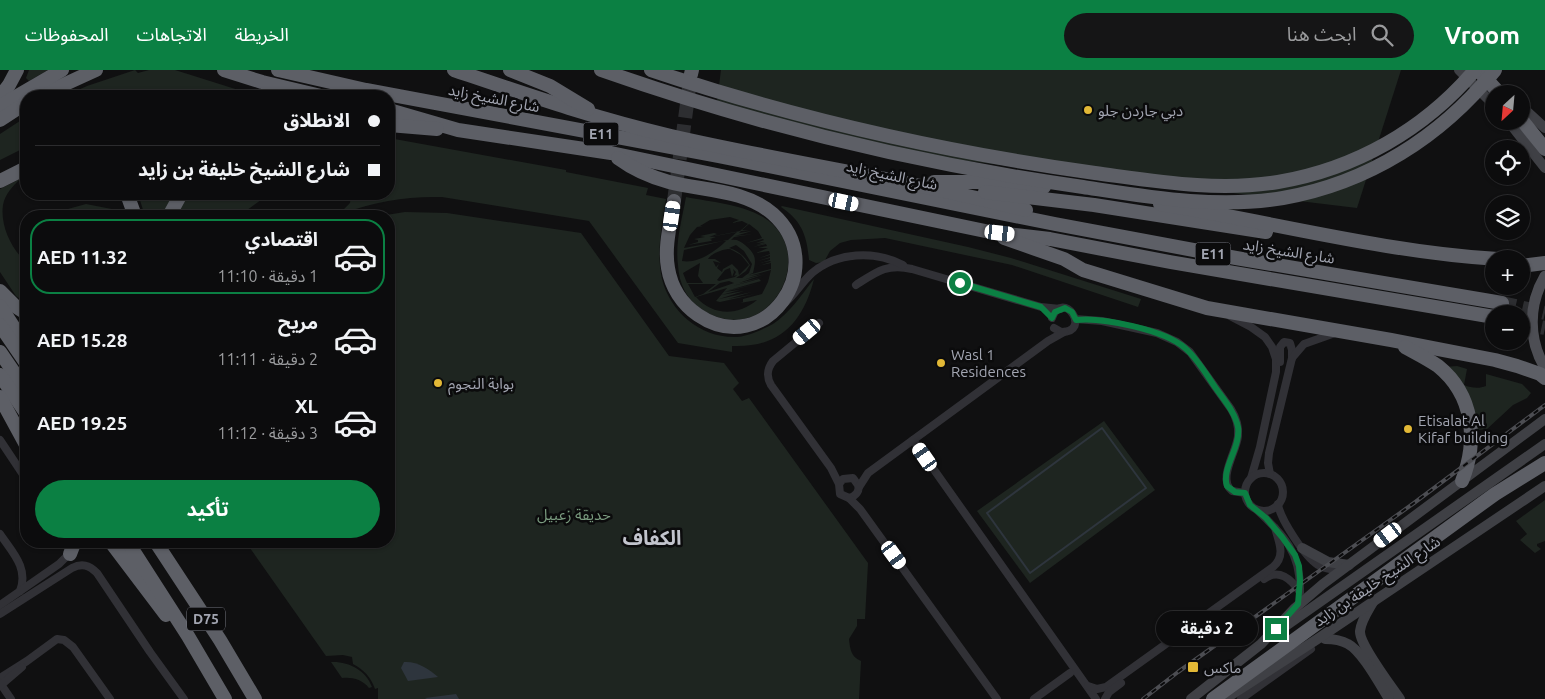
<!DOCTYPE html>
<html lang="ar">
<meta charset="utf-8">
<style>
:root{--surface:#0c0c0d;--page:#151516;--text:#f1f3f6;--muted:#9a9b9d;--line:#2c2c2e;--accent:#0b8043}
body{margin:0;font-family:Ubuntu,"Noto Sans Arabic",sans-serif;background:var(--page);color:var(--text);direction:rtl;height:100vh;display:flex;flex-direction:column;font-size:19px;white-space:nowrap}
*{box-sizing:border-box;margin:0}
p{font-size:16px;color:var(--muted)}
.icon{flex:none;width:28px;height:28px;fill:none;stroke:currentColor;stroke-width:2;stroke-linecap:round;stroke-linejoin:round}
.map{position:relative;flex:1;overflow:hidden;direction:ltr}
.drawer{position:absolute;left:20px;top:140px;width:375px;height:338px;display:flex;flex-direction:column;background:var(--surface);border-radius:20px;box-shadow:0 1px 4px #0004,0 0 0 1px var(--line);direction:rtl}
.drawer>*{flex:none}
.guide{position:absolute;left:20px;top:20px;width:375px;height:110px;border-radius:20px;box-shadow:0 1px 4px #0004,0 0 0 1px var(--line);direction:rtl;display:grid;align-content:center;height:110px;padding:0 15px;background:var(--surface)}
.needle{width:32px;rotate:206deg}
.tools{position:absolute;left:1485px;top:15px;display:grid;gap:10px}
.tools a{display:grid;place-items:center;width:45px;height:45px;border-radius:50%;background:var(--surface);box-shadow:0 1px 4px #0004,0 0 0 1px var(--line);font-size:25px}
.end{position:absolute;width:22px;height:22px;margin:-11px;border:6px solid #0b8043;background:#fff;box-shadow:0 0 0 2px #fff}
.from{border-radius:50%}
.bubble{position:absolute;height:35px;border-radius:18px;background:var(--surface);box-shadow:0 1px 4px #0004,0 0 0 1px var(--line);font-size:16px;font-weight:700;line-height:35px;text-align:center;direction:rtl}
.car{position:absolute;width:15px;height:30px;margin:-15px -8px;border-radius:6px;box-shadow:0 0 4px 1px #0007;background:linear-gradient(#fff 24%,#345 0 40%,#fff 0 76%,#345 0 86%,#fff 0)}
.guide b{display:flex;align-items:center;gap:18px;height:48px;font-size:19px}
.guide b+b{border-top:1px solid var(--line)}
.guide i{width:12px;height:12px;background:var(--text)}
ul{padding:9px 0 0;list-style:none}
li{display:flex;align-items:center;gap:15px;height:75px;margin:0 10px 8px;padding:0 5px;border:2px solid transparent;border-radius:20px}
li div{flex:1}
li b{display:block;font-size:19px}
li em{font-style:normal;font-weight:700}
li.selected{border-color:var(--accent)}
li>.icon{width:45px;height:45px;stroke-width:1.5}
.action{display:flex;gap:10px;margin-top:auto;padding:10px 15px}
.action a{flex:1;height:58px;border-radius:30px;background:var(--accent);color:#fff;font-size:20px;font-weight:700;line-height:58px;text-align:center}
header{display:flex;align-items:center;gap:30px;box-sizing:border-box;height:70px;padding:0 25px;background:var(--accent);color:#fff}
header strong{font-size:24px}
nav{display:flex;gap:28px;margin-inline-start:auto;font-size:18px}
.search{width:350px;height:45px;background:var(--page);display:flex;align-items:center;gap:12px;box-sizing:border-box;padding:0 18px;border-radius:28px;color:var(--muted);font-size:19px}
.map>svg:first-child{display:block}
.green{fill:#1e2520;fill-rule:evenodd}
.water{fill:#2e353d}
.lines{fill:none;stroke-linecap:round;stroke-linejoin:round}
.stream{stroke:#2e353d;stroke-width:2}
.highway-tunnel{stroke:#2d2e31;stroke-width:14;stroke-dasharray:14 7;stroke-linecap:butt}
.street{stroke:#313136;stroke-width:8}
.secondary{stroke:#3f4045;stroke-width:10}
.primary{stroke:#4d4e54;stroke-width:11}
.highway{stroke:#5d5f66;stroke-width:14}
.rail-casing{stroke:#4c4d52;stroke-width:4}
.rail{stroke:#0b0b0c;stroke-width:2;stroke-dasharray:5.5;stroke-linecap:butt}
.highway-bridge{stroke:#5d5f66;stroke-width:14}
.route{stroke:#0b8043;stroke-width:6}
.poi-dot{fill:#e2b836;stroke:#0b0b0c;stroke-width:2}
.labels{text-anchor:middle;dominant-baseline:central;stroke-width:5;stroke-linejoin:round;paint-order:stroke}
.shield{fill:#0b0b0c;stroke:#757780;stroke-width:1}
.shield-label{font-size:14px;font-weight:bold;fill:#a2a5b1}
.street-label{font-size:15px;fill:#a2a5b1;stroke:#0b0b0c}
.poi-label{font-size:15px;fill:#a2a5b1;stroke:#0b0b0c;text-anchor:start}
.park-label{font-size:15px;fill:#7a9b7f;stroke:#0b0b0c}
.district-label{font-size:20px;font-weight:bold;fill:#c2c4cd;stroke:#0b0b0c}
</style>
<header>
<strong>Vroom</strong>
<div class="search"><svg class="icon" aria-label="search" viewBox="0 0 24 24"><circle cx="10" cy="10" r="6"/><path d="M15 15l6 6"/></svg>ابحث هنا</div>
<nav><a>الخريطة</a><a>الاتجاهات</a><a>المحفوظات</a></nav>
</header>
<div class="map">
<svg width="1545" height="629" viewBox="0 0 1545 629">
<rect width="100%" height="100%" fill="#101011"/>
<!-- green -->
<g class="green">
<path d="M29 0H48L29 11 26 8Z"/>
<path d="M135 0 138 3 149 0H175L248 23 250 26H65L87 16Z"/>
<path d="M721 0H1401L1357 138 843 76 717 32Z"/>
<path d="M26 47V77L0 90V64Z"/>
<path d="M389 68 566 100V102L648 118 646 125 666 129C662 155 656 183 662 209 670 241 699 267 734 267 747 267 761 260 773 254 789 244 802 224 814 209 803 253 779 278 732 276V282L678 273 589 151 442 127C408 126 376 131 344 143L343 140 350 133 351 124H389Z"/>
<path d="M20 109C13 116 5 124 3 135 0 155 11 179 26 192V233L16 226 0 202V119Z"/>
<path d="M138 124H176L165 146H145Z"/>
<path d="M185 124H269L239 146H173Z"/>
<path d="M686 127C711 132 740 134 763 147 822 183 768 281 703 240 687 230 679 214 678 195 675 173 682 149 686 127ZM730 147 739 150 731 153 742 151 748 154 740 161 709 167 717 164 714 163 700 166 705 167 694 169 698 170V172L688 175 711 171 712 170 710 169 716 167H710L737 162 728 170 684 178 690 165 697 157 703 156H700L710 150ZM749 154 758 161 762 168 746 173 763 169 764 170 756 173 765 172 756 175 766 173 753 177 766 174 767 176 758 178H768L756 183 769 181 770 184 759 188 770 185V187L758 191 770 188V190L760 193 770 191 771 192 758 196 771 193V199L748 205 753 203C756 190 757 185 745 175 740 171 737 169 731 170L734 167 753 164 735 166 752 161 739 163 741 161 749 160H742ZM723 171H726C716 181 698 194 682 191L684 180ZM736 175 744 181 752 194 749 203 742 208H736L746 201 750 195C744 185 737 180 729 178ZM730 179 741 185 749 195 739 205 738 200 732 194 723 199 722 202 717 198 719 194 716 197 713 191 721 193 715 189H708C712 183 723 179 730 179ZM700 193 698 206 703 213H687L683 203ZM730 198 732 207 734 202 733 199 736 202 734 206 737 205 735 207 719 211 717 210 725 200ZM771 200 768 212 762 224 743 229V232L740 233 757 230C738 246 713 246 696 227L727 218 716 231 720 232 756 224 728 229 752 222 719 229 744 221 721 225 740 220 724 222 760 213 726 221 761 211 759 209 733 216 763 207 739 213 765 204 743 210 761 204 749 206ZM729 211 734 213 708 222 720 213ZM688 214H716L703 224 695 227Z"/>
<path d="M86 134 127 142 128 146H56L68 139Z"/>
<path d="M782 136 968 177 1011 188 1141 229 1138 237 1012 195 885 168 851 170 840 173 830 181 824 192 816 193 809 190C807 166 802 151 781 137Z"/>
<path d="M405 142 447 143 581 163 669 286 724 293 739 313 733 319 742 331 749 328 868 493 865 549H857V556L849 569C850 579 851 587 861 591L859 629H378V618L375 619C371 607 364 600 353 594L352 587 343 585 326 586 245 471H389V146H380Z"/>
<path d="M1457 296 1467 299 1464 315C1471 318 1479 319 1486 316V304L1522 314 1531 323 1527 328 1513 335 1487 359 1477 360 1444 297Z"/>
<path d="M1104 351 1155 420 1030 513 977 441Z"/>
<path d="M1545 430V471L1537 474V476L1541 479 1535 483 1520 470 1527 464 1516 451Z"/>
<path d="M331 592C348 591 366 600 372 617L369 618C362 609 352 607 342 608Z"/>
</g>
<!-- water -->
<g class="water">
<path d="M404 592C417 591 429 599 438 607L408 611 401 598Z"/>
<path d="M456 624 459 629H427L425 628Z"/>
</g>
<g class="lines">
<!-- stream -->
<path class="stream" d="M1102 358 1146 418 1030 503 987 443Z"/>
<!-- highway-tunnel -->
<g class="highway-tunnel">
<path d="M674 131 691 4"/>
<path d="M1502 233 1545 243"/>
<path d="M1521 253 1545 258"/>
</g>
<!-- street -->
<g class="street">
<path d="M856 215C876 202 887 193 912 199L1041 237 1060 239"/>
<path d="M786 232C796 223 802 212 812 203 837 182 874 180 903 195"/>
<path d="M1230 246 1251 257 1265 267 1272 277 1276 289V302L1260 377 1251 408"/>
<path d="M1052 248C1063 218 1093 262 1061 262L1054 258"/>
<path d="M1075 249 1102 251 1157 263 1177 272 1190 282 1231 339C1236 347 1239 356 1238 366 1237 381 1217 409 1232 421L1245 423"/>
<path d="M819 253 773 291C767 299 766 306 771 315L831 398 839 414 840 424 849 428C856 426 860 421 858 415L853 408 843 409 839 414"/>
<path d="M1280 292V277L1284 272 1290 273 1292 280V288"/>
<path d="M0 370 26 409"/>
<path d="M913 370 1096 629"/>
<circle cx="1264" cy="422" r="19"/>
<path d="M1270 404 1268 393 1269 383 1292 288 1304 274 1335 263"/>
<path d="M859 417 868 403 1048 271 1064 262"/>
<path d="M849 428 860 439 997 629"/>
<path d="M1278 434C1280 449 1305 487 1318 495 1325 499 1333 500 1341 501"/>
<path d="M1257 440C1284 465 1301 483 1300 522"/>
<path d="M0 464C12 482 29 498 20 521"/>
<path d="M1264 509C1279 498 1291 509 1300 522"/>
<path d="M0 535 59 494 70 483"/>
<path d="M0 544 72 498C82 493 89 495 97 503L150 582 184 629"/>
<path d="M0 608 27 591 57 569 64 570 73 577 110 629"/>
<path d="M0 613 11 629"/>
<path d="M1 615 22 597"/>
<path d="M1088 616 1097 619 1106 617 1273 497C1286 486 1279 472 1275 458"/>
<path d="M1034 629 1070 603"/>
<path d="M1105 629 1109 622 1121 613"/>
<path d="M1241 629 1311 579"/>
</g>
<!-- secondary -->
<g class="secondary">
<path d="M1459 0 1494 35"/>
<path d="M1521 36 1545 58"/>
<path d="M1508 51 1545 98"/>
<path d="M1302 478 1328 492 1349 495"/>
<path d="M1373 532C1368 541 1361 551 1360 561 1359 574 1391 616 1400 629"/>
<path d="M1280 560 1545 374"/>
<path d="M1325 569C1333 569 1341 570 1348 574 1362 581 1380 615 1389 629"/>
<path d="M1191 629 1261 574 1295 538 1323 514 1545 349"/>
<path d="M1225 629 1316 570 1545 416"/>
</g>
<!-- primary -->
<path class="primary" d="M1545 206C1528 235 1528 269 1545 298"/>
<!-- highway -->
<g class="highway">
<path d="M224 0 262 12 321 26"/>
<path d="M278 0 366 20 719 86 1055 154 1236 188 1502 233"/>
<path d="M454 0C525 24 597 49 671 66 789 93 909 110 1026 140"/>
<path d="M510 0 550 16 588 39"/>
<path d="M1478 0 1500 24"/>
<path d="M691 4 692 0"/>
<path d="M39 26 96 0"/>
<path d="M0 27 9 15 17 0"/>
<path d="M0 36 62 0"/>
<path d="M389 40 458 60 611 83 990 162 1050 169 1170 192 1494 247"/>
<path d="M1521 49 1545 79"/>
<path d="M0 50 26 33"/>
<path d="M389 55 437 59"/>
<path d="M618 88C633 99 651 107 669 112 704 121 744 119 773 144 832 197 764 290 698 245 682 234 671 217 668 198 664 176 671 152 674 131"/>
<path d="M0 111 26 98"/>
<path d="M934 112H986L1044 117"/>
<path d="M985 122 1094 135 1266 162"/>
<path d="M127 124 135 146"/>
<path d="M1160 134C1272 152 1384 182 1498 189"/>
<path d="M169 146 181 124"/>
<path d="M1004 168 1064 189 1083 200 1207 238 1391 270 1495 290 1517 296 1540 304 1545 308"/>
<path d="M1521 196 1545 193"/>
<path d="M0 221 15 236 26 243"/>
<path d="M0 236 26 276"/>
<path d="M0 255 26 293"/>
<path d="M1405 277C1416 283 1428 289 1438 296 1474 325 1478 371 1462 411"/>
<path d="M0 282 26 320"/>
<path d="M0 305 26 343"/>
<path d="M0 327 26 375"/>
<path d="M110 471 166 545"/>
<path d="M127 471 188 566 225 629"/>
<path d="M155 471 220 570 255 629"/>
<path d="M70 484 75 471"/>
<path d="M1213 629 1495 424 1545 393"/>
</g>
<defs>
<path id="rail" d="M1143 629 1178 602 1414 433 1545 335"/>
</defs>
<!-- rail casing -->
<use href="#rail" class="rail-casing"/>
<!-- rail -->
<use href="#rail" class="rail"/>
<!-- highway-bridge -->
<g class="highway-bridge">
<path d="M601 0C757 55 919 94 1083 117 1149 127 1217 139 1283 128 1368 113 1441 67 1495 0"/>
<path d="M651 0C796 49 944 82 1095 103 1155 111 1217 122 1278 112 1355 99 1424 60 1475 0"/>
</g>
</g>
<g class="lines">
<!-- route -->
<path class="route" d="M960 213 1041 237 1052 248 1055 242 1065 238 1072 242 1076 250C1102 247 1165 260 1185 278 1197 288 1206 304 1215 317 1224 330 1235 342 1238 357 1241 377 1221 399 1227 416L1235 422 1245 423 1250 435 1266 448 1282 467 1295 485 1299 496 1300 510 1298 534 1276 559"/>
</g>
<!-- markers -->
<g class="poi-dot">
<circle cx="1088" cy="40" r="5"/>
<circle cx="941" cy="293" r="5"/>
<circle cx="438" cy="313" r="5"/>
<circle cx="1408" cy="359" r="5"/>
<rect x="1187" y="591" width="12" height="12" rx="2.5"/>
</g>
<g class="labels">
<!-- shield labels -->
<g class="shield">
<rect x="583.5" y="52.5" width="35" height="23" rx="4"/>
<rect x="1195.5" y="172.5" width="35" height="23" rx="4"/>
<rect x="187" y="537.5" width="38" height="23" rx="4"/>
</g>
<g class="shield-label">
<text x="601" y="64">E11</text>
<text x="1213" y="184">E11</text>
<text x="206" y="549">D75</text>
</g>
<!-- street labels -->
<g class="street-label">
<text transform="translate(494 28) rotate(11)">شارع الشيخ زايد</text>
<text transform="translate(892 105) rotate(12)">شارع الشيخ زايد</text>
<text transform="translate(1289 181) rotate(9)">شارع الشيخ زايد</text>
<text transform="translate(1377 511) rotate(-34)">شارع الشيخ خليفة بن زايد</text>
</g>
<!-- poi labels -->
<g class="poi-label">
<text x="1098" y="40">دبي جاردن جلو</text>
<text x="951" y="284">Wasl 1<tspan x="951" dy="17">Residences</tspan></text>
<text x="448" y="313">بوابة النجوم</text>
<text x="1418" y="350">Etisalat Al<tspan x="1418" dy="17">Kifaf building</tspan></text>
<text x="1204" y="597">ماكس</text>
</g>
<!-- park labels -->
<g class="park-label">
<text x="574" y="444">حديقة زعبيل</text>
</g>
<!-- district labels -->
<g class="district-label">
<text x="652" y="467">الكفاف</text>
</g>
</g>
</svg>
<div class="tools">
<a><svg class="needle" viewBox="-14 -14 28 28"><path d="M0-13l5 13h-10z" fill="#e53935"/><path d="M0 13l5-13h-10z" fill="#9a9b9d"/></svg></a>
<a><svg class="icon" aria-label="locate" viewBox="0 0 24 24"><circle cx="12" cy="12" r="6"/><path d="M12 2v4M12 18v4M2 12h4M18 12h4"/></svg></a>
<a><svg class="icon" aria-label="layers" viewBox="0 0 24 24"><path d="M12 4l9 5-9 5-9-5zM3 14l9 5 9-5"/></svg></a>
<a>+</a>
<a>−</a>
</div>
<i class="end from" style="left:960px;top:213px"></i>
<i class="end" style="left:1276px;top:559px"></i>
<div class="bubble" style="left:1156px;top:541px;width:102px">2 دقيقة</div>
<i class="car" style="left:844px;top:132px;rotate:102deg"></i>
<i class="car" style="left:672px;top:146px;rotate:8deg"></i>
<i class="car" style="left:1000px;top:163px;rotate:96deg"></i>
<i class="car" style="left:807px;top:262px;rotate:230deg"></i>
<i class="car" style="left:925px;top:387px;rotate:325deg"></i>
<i class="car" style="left:1388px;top:465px;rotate:233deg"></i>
<i class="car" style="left:894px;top:485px;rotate:144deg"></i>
<div class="guide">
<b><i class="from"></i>الانطلاق</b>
<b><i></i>شارع الشيخ خليفة بن زايد</b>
</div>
<section class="drawer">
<ul>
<li class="selected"><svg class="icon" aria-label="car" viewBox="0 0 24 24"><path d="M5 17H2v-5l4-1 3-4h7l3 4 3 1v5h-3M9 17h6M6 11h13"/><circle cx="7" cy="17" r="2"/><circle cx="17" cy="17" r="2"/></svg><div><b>اقتصادي</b><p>1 دقيقة · 11:10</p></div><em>AED 11.32</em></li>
<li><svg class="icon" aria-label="car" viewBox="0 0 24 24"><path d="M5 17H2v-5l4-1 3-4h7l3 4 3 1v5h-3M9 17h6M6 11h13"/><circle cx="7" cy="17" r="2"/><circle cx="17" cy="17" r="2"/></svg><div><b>مريح</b><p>2 دقيقة · 11:11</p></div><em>AED 15.28</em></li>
<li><svg class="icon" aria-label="car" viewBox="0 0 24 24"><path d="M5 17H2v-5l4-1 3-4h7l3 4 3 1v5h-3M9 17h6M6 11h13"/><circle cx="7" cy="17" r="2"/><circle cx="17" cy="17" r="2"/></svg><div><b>XL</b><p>3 دقيقة · 11:12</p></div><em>AED 19.25</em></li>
</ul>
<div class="action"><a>تأكيد</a></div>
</section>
</div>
